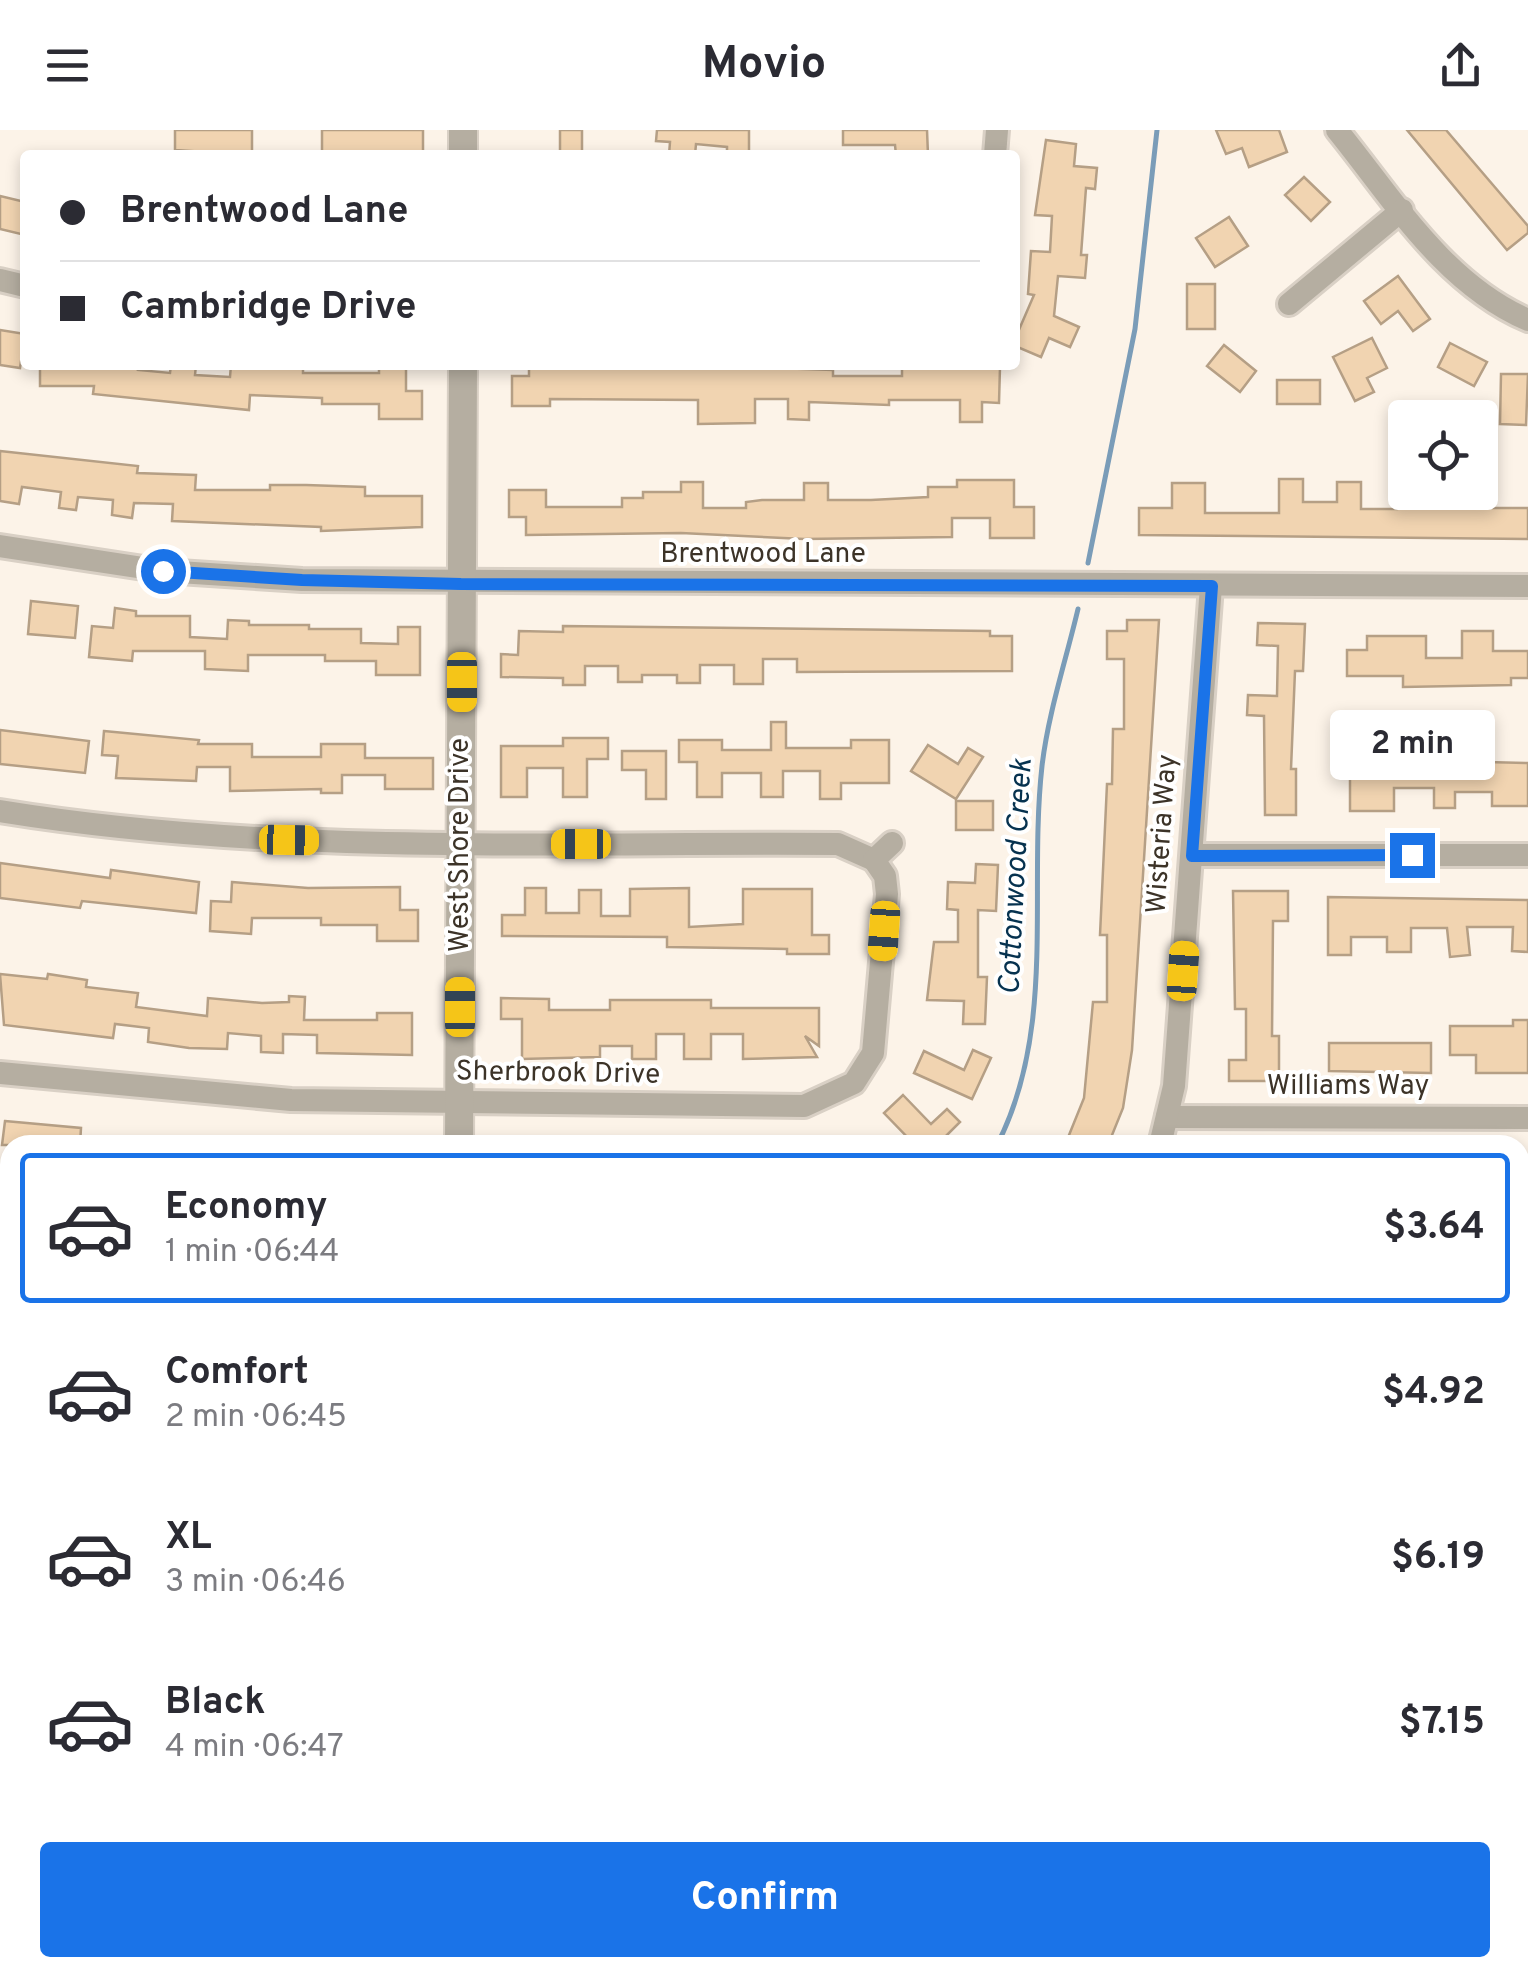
<!DOCTYPE html>
<meta charset="utf-8">
<style>
:root{--surface:#fff;--page:#f7f7f7;--text:#2b2b33;--muted:#7c7c81;--line:#e1e1e2;--accent:#1a73e8}
body{margin:0;font-family:Overpass,sans-serif;background:var(--page);color:var(--text);height:100vh;display:flex;flex-direction:column;font-size:38px;white-space:nowrap}
*{box-sizing:border-box;margin:0}
p{font-size:32px;color:var(--muted)}
.icon{flex:none;width:55px;height:55px;fill:none;stroke:currentColor;stroke-width:2;stroke-linecap:round;stroke-linejoin:round}
.map{position:relative;flex:1;overflow:hidden}
.panel{position:absolute;left:0px;top:1005px;width:1530px;height:842px;display:flex;flex-direction:column;background:var(--surface);border-radius:30px 30px 0 0;box-shadow:0 5px 15px #0003}
.panel>*{flex:none}
.hud{position:absolute;left:20px;top:20px;width:1000px;height:220px;border-radius:10px;box-shadow:0 5px 15px #0003;display:grid;align-content:center;height:220px;padding:0 40px;background:var(--surface)}
.controls{position:absolute;left:1388px;top:270px;display:grid;gap:20px}
.controls a{display:grid;place-items:center;width:110px;height:110px;border-radius:10px;background:var(--surface);box-shadow:0 5px 15px #0003;font-size:50px}
.end{position:absolute;width:45px;height:45px;margin:-22px;border:12px solid #1a73e8;background:#fff;box-shadow:0 0 0 5px #fff}
.from{border-radius:50%}
.bubble{position:absolute;height:70px;border-radius:10px;background:var(--surface);box-shadow:0 5px 15px #0003;font-size:32px;font-weight:700;line-height:70px;text-align:center}
.car{position:absolute;width:30px;height:60px;margin:-30px -15px;border-radius:12px;box-shadow:0 0 8px 2px #0007;background:linear-gradient(#f5c518 24%,#345 0 40%,#f5c518 0 76%,#345 0 86%,#f5c518 0)}
.hud b{display:flex;align-items:center;gap:35px;height:95px;font-size:38px}
.hud b+b{border-top:2px solid var(--line)}
.hud i{width:25px;height:25px;background:var(--text)}
ul{padding:18px 0 0;list-style:none}
li{display:flex;align-items:center;gap:30px;height:150px;margin:0 20px 15px;padding:0 20px;border:5px solid transparent;border-radius:10px}
li div{flex:1}
li b{display:block;font-size:38px}
li em{font-style:normal;font-weight:700}
li.active{border-color:var(--accent)}
li>.icon{width:90px;height:90px;stroke-width:1.5}
.button{display:flex;gap:20px;margin-top:auto;padding:20px 40px}
.button a{flex:1;height:115px;border-radius:10px;background:var(--accent);color:#fff;font-size:40px;font-weight:700;line-height:115px;text-align:center}
header{display:flex;justify-content:space-between;align-items:center;height:130px;padding:0 40px;background:var(--surface);font-size:45px;font-weight:700}
.map>svg:first-child{display:block}
.lines{fill:none;stroke-linecap:round;stroke-linejoin:round}
.stream{stroke:#7a9cb8;stroke-width:5}
.building{fill:#f1d4b1;stroke:#b59f85;stroke-width:2.5}
.minor-casing{stroke:#d9d0c5;stroke-width:28}
.tertiary-casing{stroke:#d9d0c5;stroke-width:32}
.minor{stroke:#b5aea1;stroke-width:22}
.tertiary{stroke:#b5aea1;stroke-width:28}
.route{stroke:#1a73e8;stroke-width:12}
.labels{text-anchor:middle;dominant-baseline:central;stroke-width:8;stroke-linejoin:round;paint-order:stroke}
.street-label{font-size:28px;fill:#3c3328;stroke:#fff}
.water-label{font-size:30px;font-style:italic;fill:#06324f;stroke:#fff}
</style>
<header><svg class="icon" aria-label="menu" viewBox="0 0 24 24"><path d="M4 6h16M4 12h16M4 18h16"/></svg>Movio<svg class="icon" aria-label="share" viewBox="0 0 24 24"><path d="M12 15V3M7 8l5-5 5 5M5 13v7h14v-7"/></svg></header>
<div class="map">
<svg width="1528" height="1847" viewBox="0 0 1528 1847">
<rect width="100%" height="100%" fill="#fcf3e8"/>
<g class="lines">
<!-- stream -->
<g class="stream">
<path d="M1088 433 1135 199 1157 0"/>
<path d="M997 1015C1057 898 1028 762 1042 636 1048 584 1066 530 1078 479"/>
<path d="M645 1847V1838"/>
</g>
</g>
<!-- building -->
<g class="building">
<path d="M175 0H252V25L175 20Z"/>
<rect x="322" y="0" width="101" height="24"/>
<rect x="560" y="0" width="22" height="25"/>
<path d="M657 0H749V25H727V17L696 14 695 25H669L670 12 656 11Z"/>
<path d="M843 0H927L928 25H896L895 15H843Z"/>
<path d="M1216 0H1279L1287 22 1249 37 1242 18 1226 24Z"/>
<path d="M1407 0H1446L1528 96V103L1507 120Z"/>
<path d="M1046 10 1076 14 1074 36 1097 38 1095 59 1086 58 1081 125H1087L1085 148 1058 146 1054 186 1079 197 1070 217 1049 208 1041 227 1015 216V209L1034 165 1028 164 1031 121 1050 122 1052 86 1035 85Z"/>
<path d="M1304 47 1330 72 1311 91 1285 65Z"/>
<path d="M0 66 25 72V105L0 99Z"/>
<path d="M1229 87 1248 116 1215 137 1196 108Z"/>
<path d="M1398 146 1430 189 1413 201 1398 181 1381 194 1364 171Z"/>
<rect x="1187" y="154" width="28" height="45"/>
<path d="M0 200 25 204 20 238 0 235Z"/>
<path d="M1372 208 1387 238 1367 248 1374 262 1355 271 1333 227Z"/>
<path d="M1450 213 1487 232 1474 256 1438 237Z"/>
<path d="M1224 215 1256 241 1240 262 1207 236Z"/>
<path d="M40 235H139L138 240 170 243 171 235H196L195 245 230 247 231 235H303V243H379V235H406V261H422V289H379V274H322V268L250 265 249 280 93 264 94 256H40Z"/>
<path d="M529 237 776 238 833 240V246H902V238L1000 237 999 273 982 272V292H960V270H889V275L809 272V290L788 289V269H755V293L698 294V270L550 269V276H512V246H529Z"/>
<path d="M1501 244H1528L1526 295 1500 294Z"/>
<rect x="1277" y="250" width="43" height="24"/>
<path d="M0 321 138 336 137 343 196 345 195 360H270V355H306L365 357V366H422V397L321 401V397L172 391 173 374 134 373 132 388 112 385 113 370 78 367 76 380 59 378 61 362 22 357 19 374 0 371Z"/>
<path d="M1279 349H1303V372H1337V352H1361V379H1397V362H1421V368H1459V362H1483V378H1528V409L1139 405V378H1172V353H1205V383H1279Z"/>
<path d="M957 350H1014V377H1034V408H990V388H952V407L804 409 681 403 526 405V387H509V360H546V377H622V368H643V362H681V352H703V378H746V372L762 370H804V353H828V370H871L928 367V357H957Z"/>
<path d="M31 471 78 476 75 508 28 504Z"/>
<path d="M115 478 136 481V486H190V507L227 509 228 490 249 491V495H309V499H361V513L398 514V497H420V545H376V531H325V525H248V541L205 539V521H133L132 531 89 527 92 496 113 498Z"/>
<path d="M1127 490H1159L1132 920 1123 978 1108 1015H1065L1084 968 1093 872H1107V805H1100L1107 654H1112L1113 599H1124V529H1107V501H1127Z"/>
<path d="M1258 493 1305 494 1303 541H1295L1291 639H1296V685H1265L1264 586 1247 585 1248 565 1277 566 1278 516 1257 515Z"/>
<path d="M563 496 990 501V506H1012V541L797 542V529H763V554H734V535H700V553H677V545H642V552H618V536H585V555H563V548L501 547V524L518 525 519 501 563 502Z"/>
<path d="M1462 501H1493V521H1528V548H1511V555L1403 557V546H1347V520H1367V506H1426V528H1462Z"/>
<path d="M771 592H786V618H851V610H889V653H841V669H820V641H783V667H761V643H722V667H697V632H679V610H722V620H771Z"/>
<path d="M0 600 89 611 85 643 0 634Z"/>
<path d="M104 601 199 610 198 614H252V627H321V614H365V628H433V659H385V645H342V663H321V659L230 661V637H197L196 651 116 648 118 626 102 625Z"/>
<path d="M563 608H608V629H587V667H563V638H527V667H501V616H563Z"/>
<path d="M928 615 958 634 968 618 983 627 956 669 911 641Z"/>
<path d="M1350 620H1373V640H1406V630L1528 633V676H1492V662H1455V678H1434V658H1394V681H1350Z"/>
<path d="M622 621H666V669H646V640H622Z"/>
<rect x="956" y="671" width="37" height="29"/>
<path d="M0 733 110 748 111 740 199 752 196 783 82 771 80 778 0 768Z"/>
<path d="M976 734 998 735 996 781 978 780V847H987L985 894H963L964 871 927 870 934 812H958V780L947 779 948 752 975 753Z"/>
<path d="M232 752 308 758 400 757V780H418V811H377V795H321V788H252L251 804 210 801 211 771 231 772Z"/>
<path d="M525 758H546V783H579V760H601V786H630V759L689 758V797L743 794V759H812V805H829V824H787V819L667 817V807L502 806V785H525Z"/>
<path d="M1233 761H1288V791H1273L1272 906H1279V951H1229V930H1246V879H1235Z"/>
<path d="M1328 767 1528 770V822L1512 821 1513 797H1467L1470 825 1450 827 1447 798H1411V822H1387V807H1351V825H1328Z"/>
<path d="M0 844 47 849 48 844 87 850 86 857 138 863 136 877 207 886 208 868 262 873 289 872V866L305 867 304 890H377V883H412V925L317 923V905L283 904V923L261 922V906L228 903 227 919 189 918 148 912 149 898 115 894 113 908 4 895Z"/>
<path d="M501 868 549 869V880H610V870H711V878H819V916L805 906 817 927 743 929V904H711V929H684V904H656V929H632V916H600V927L522 929V889H501Z"/>
<path d="M1513 890H1528V943H1476V925H1450V896H1513Z"/>
<path d="M1329 913H1431V943L1329 941Z"/>
<path d="M973 920 991 928 972 969 914 943 924 921 964 940Z"/>
<path d="M903 965 931 994 947 979 960 992 937 1015H915L884 983Z"/>
<path d="M5 991 81 998 80 1015H2Z"/>
</g>
<g class="lines">
<defs>
<g id="minor">
<path d="M1337 0C1393 69 1444 154 1528 190"/>
<path d="M995 25 997 0"/>
<path d="M0 150 25 156"/>
<path d="M1289 174 1402 80"/>
<path d="M0 416 163 441 302 450 1528 456"/>
<path d="M0 681C276 726 559 712 838 714L874 730"/>
<path d="M1192 725H1528"/>
<path d="M0 943 291 970 804 976 854 953 873 923 887 764 885 746 874 730 892 713"/>
<path d="M1167 987 1528 988"/>
<path d="M1160 1015 1174 956 1211 456"/>
<path d="M0 1211 10 1212"/>
<path d="M1520 1253H1528"/>
<path d="M0 1742 10 1744"/>
<path d="M1520 1791H1528"/>
<path d="M849 1847V1838"/>
</g>
<g id="tertiary">
<path d="M463 25V0"/>
<path d="M459 1015 463 235"/>
<path d="M0 1477 10 1479"/>
<path d="M1520 1523H1528"/>
<path d="M454 1838V1847"/>
</g>
</defs>
<!-- minor casing -->
<use href="#minor" class="minor-casing"/>
<!-- tertiary casing -->
<use href="#tertiary" class="tertiary-casing"/>
<!-- minor -->
<use href="#minor" class="minor"/>
<!-- tertiary -->
<use href="#tertiary" class="tertiary"/>
</g>
<g class="lines">
<!-- route -->
<path class="route" d="M163 441 302 450 461 454 1212 456 1192 726 1412 725"/>
</g>
<g class="labels">
<!-- street labels -->
<g class="street-label">
<text x="763" y="425">Brentwood Lane</text>
<text transform="translate(1163 704) rotate(-86)">Wisteria Way</text>
<text transform="translate(461 715) rotate(-90)">West Shore Drive</text>
<text transform="translate(558 944) rotate(1)">Sherbrook Drive</text>
<text x="1348" y="957">Williams Way</text>
</g>
<!-- water labels -->
<g class="water-label">
<text transform="translate(1017 747) rotate(-87)">Cottonwood Creek</text>
</g>
</g>
</svg>
<div class="controls">
<a><svg class="icon" aria-label="locate" viewBox="0 0 24 24"><circle cx="12" cy="12" r="6"/><path d="M12 2v4M12 18v4M2 12h4M18 12h4"/></svg></a>
</div>
<i class="end from" style="left:163px;top:441px"></i>
<i class="end" style="left:1412px;top:725px"></i>
<div class="bubble" style="left:1330px;top:580px;width:165px">2 min</div>
<i class="car" style="left:462px;top:552px;rotate:180deg"></i>
<i class="car" style="left:289px;top:710px;rotate:91deg"></i>
<i class="car" style="left:581px;top:714px;rotate:270deg"></i>
<i class="car" style="left:884px;top:801px;rotate:184deg"></i>
<i class="car" style="left:1183px;top:841px;rotate:4deg"></i>
<i class="car" style="left:460px;top:877px;rotate:0deg"></i>
<div class="hud">
<b><i class="from"></i>Brentwood Lane</b>
<b><i></i>Cambridge Drive</b>
</div>
<section class="panel">
<ul>
<li class="active"><svg class="icon" aria-label="car" viewBox="0 0 24 24"><path d="M5 17H2v-5l4-1 3-4h7l3 4 3 1v5h-3M9 17h6M6 11h13"/><circle cx="7" cy="17" r="2"/><circle cx="17" cy="17" r="2"/></svg><div><b>Economy</b><p>1 min · 06:44</p></div><em>$3.64</em></li>
<li><svg class="icon" aria-label="car" viewBox="0 0 24 24"><path d="M5 17H2v-5l4-1 3-4h7l3 4 3 1v5h-3M9 17h6M6 11h13"/><circle cx="7" cy="17" r="2"/><circle cx="17" cy="17" r="2"/></svg><div><b>Comfort</b><p>2 min · 06:45</p></div><em>$4.92</em></li>
<li><svg class="icon" aria-label="car" viewBox="0 0 24 24"><path d="M5 17H2v-5l4-1 3-4h7l3 4 3 1v5h-3M9 17h6M6 11h13"/><circle cx="7" cy="17" r="2"/><circle cx="17" cy="17" r="2"/></svg><div><b>XL</b><p>3 min · 06:46</p></div><em>$6.19</em></li>
<li><svg class="icon" aria-label="car" viewBox="0 0 24 24"><path d="M5 17H2v-5l4-1 3-4h7l3 4 3 1v5h-3M9 17h6M6 11h13"/><circle cx="7" cy="17" r="2"/><circle cx="17" cy="17" r="2"/></svg><div><b>Black</b><p>4 min · 06:47</p></div><em>$7.15</em></li>
</ul>
<div class="button"><a>Confirm</a></div>
</section>
</div>
